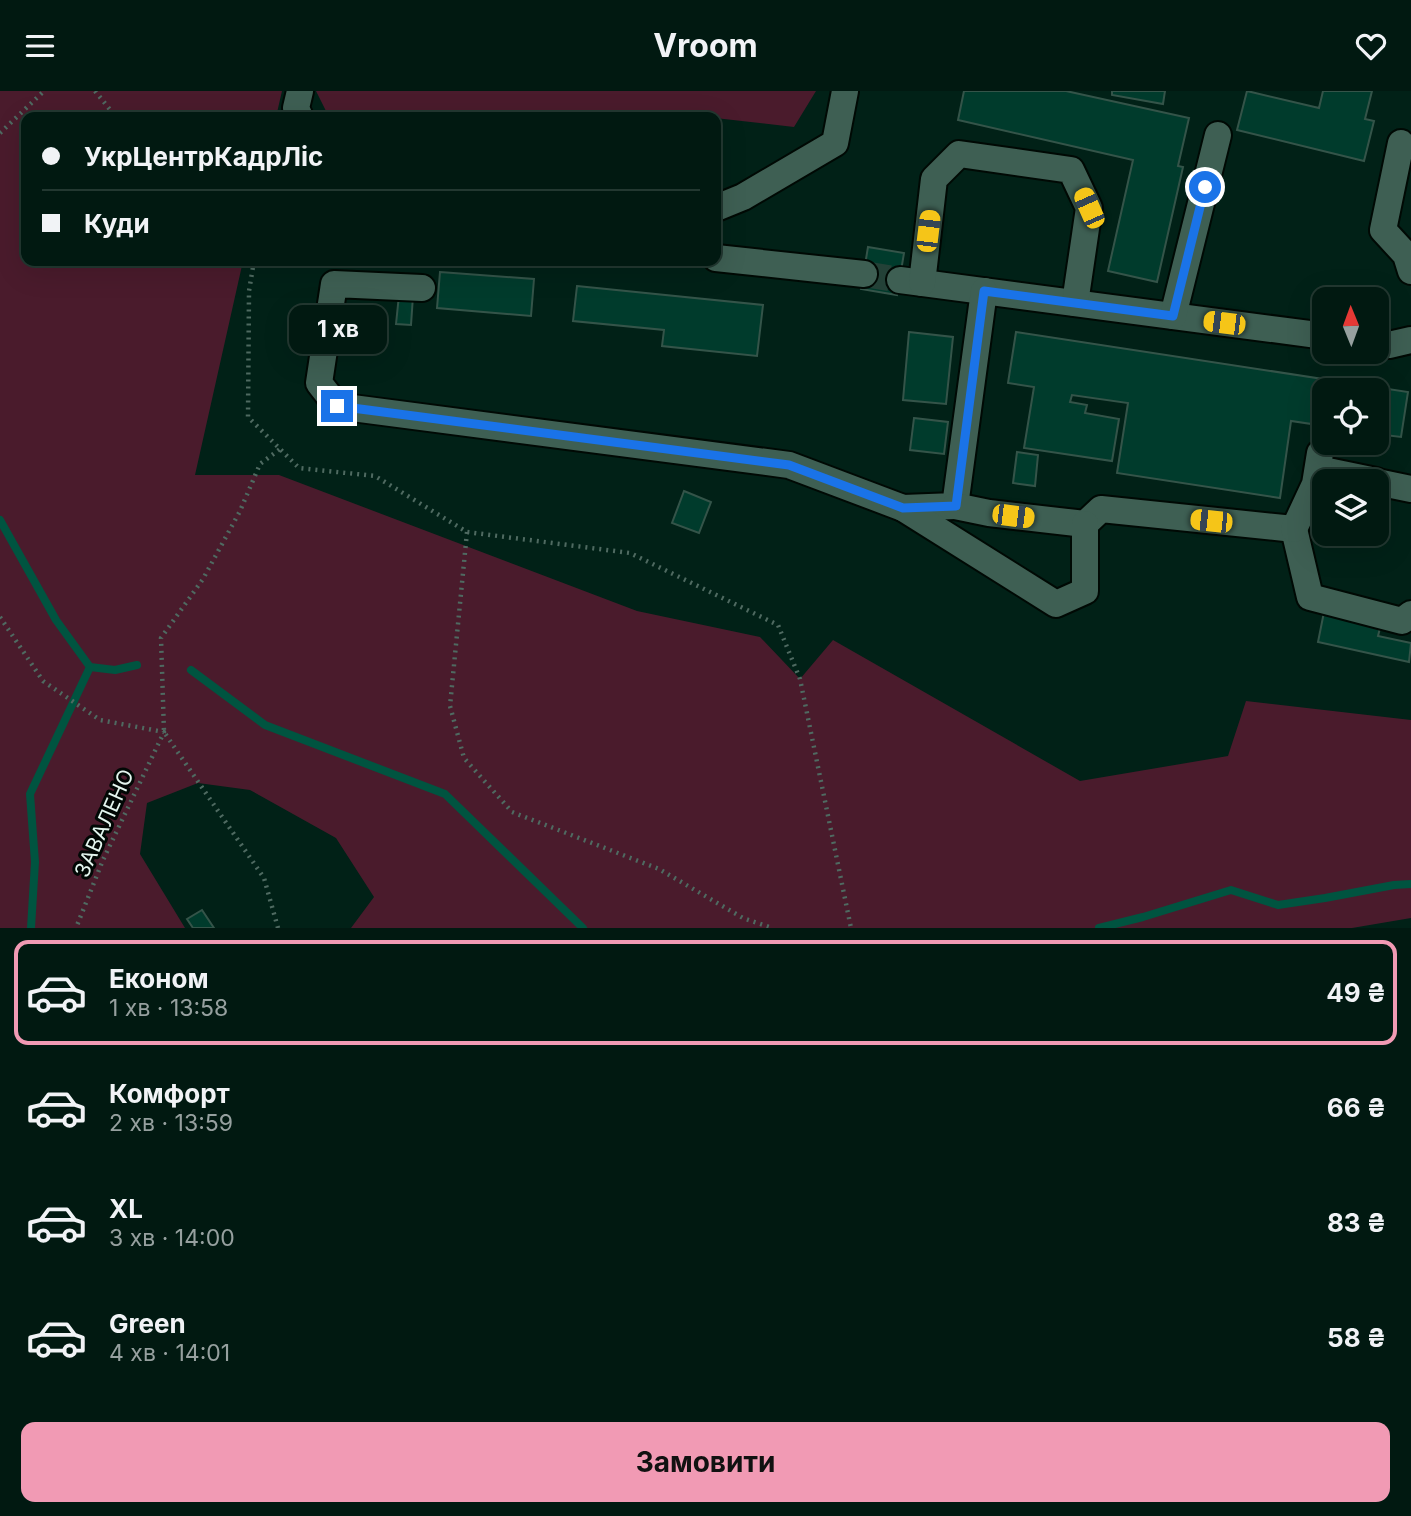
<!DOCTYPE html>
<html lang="uk">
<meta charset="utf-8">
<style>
:root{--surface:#011911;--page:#0f261f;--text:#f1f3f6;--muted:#96a09f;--line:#233831;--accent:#f19ab4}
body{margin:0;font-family:Inter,sans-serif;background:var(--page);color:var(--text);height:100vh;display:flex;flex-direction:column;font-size:26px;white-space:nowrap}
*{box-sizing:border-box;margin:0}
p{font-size:23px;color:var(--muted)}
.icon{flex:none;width:38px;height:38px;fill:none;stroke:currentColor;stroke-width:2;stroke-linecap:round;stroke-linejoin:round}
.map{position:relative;height:837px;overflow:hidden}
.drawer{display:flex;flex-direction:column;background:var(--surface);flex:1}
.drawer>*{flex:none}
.top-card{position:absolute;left:21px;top:21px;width:700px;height:154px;border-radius:14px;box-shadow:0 7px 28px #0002,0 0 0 2px var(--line);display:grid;align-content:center;height:154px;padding:0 21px;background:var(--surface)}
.needle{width:46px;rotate:359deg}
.controls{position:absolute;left:1312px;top:196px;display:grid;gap:14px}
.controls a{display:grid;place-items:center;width:77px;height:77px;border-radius:14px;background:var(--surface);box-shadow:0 7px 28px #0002,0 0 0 2px var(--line);font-size:35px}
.end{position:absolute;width:32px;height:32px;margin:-16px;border:9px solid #1a73e8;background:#fff;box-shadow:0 0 0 4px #fff}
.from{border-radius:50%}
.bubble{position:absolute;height:49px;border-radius:14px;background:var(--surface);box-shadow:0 7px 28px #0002,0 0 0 2px var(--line);font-size:23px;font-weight:700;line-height:49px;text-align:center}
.car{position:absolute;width:21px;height:42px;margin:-21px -10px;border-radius:9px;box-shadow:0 0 5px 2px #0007;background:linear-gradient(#f5c518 24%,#345 0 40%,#f5c518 0 76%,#345 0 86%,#f5c518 0)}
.top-card b{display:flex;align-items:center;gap:24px;height:66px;font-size:26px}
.top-card b+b{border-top:2px solid var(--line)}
.top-card i{width:18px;height:18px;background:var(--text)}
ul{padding:12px 0 0;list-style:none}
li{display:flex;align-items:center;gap:21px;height:105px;margin:0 14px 10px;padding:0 7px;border:4px solid transparent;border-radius:14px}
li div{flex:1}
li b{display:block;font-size:26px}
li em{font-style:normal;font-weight:700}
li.on{border-color:var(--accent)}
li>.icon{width:63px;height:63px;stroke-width:1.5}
.button{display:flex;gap:14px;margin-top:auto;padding:14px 21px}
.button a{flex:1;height:80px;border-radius:14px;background:var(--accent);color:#111;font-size:28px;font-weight:700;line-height:80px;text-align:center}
header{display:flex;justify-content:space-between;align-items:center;height:91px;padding:0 21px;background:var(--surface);font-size:32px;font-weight:700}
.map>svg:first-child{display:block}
.green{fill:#4a1b2c}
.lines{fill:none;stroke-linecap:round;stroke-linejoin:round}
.stream{stroke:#005440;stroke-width:8}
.building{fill:#003b2c;stroke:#345449;stroke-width:2}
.minor-tunnel{stroke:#234137;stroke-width:26;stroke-dasharray:26 13;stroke-linecap:butt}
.minor-casing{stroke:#000904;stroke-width:30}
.path{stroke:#4f6a61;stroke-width:4.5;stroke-dasharray:2 5;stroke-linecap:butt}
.minor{stroke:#3e5f53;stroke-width:26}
.route{stroke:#1a73e8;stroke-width:9}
.labels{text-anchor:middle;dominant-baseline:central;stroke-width:6;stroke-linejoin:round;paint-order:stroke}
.street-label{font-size:21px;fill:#e4f6ef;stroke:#010805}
</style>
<header><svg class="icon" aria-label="menu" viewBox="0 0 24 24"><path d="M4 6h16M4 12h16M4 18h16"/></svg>Vroom<svg class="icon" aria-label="heart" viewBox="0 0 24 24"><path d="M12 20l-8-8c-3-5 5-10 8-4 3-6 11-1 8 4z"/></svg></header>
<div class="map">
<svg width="1411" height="837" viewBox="0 0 1411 837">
<rect width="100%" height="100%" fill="#012117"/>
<!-- green -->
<g class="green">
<path d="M0 0H282L276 26H26V170H243L195 384H279L637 520 760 546 800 588 833 549 1080 690 1228 665 1246 610 1411 629V827L1352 837H351L374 806 336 747 250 699 198 692 147 712 140 763 185 837H0Z"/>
<path d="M316 0H816L794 36 653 20 646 26H329Z"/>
</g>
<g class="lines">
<!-- stream -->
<g class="stream">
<path d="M0 429 56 529 90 576 115 579 137 574"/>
<path d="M191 579 265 634 445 703 583 837"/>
<path d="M31 837 35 771 30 703 90 576"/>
<path d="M1099 837 1143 826 1231 799 1278 814 1325 807 1394 794 1411 793"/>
</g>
</g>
<!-- building -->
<g class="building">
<path d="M964 0H1066L1189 27 1178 75 1183 76 1157 191 1108 180 1133 69 958 29Z"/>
<path d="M1112 0H1165L1163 13 1112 4Z"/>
<path d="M1247 0 1319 17 1323 0H1372L1365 28 1374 30 1364 70 1237 39Z"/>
<path d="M868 156 904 162 897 204 861 198Z"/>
<path d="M440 181 534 188 531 225 437 217Z"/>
<path d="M577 195 763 214 757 265 662 255 664 239 573 230Z"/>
<path d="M399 204 413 205 411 234 396 233Z"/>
<path d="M909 241 953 246 946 313 903 309Z"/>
<path d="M1016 241 1408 301 1401 346 1377 343V299H1325V335L1291 330 1280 407 1117 382 1128 312 1072 304 1070 311 1087 314 1085 322 1119 328 1112 370 1024 357 1034 296 1008 292Z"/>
<path d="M914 327 948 331 944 363 910 359Z"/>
<path d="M1017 361 1038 364 1035 395 1013 392Z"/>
<path d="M684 400 711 411 699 442 672 432Z"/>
<path d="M1324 521 1381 533 1378 545 1411 552 1409 571 1318 551Z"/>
<path d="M202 819 214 837H193L187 828Z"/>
</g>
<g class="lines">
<!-- minor-tunnel -->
<path class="minor-tunnel" d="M864 183 900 189"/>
<defs>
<g id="minor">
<path d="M300 0 296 17 300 26"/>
<path d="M1401 52 1383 139 1406 164 1411 180"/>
<path d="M716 117 743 106 835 52 845 0"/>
<path d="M716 167 864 183"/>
<path d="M900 189 1325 245"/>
<path d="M922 192 934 88 959 63 1071 79 1089 117 1075 212"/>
<path d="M422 197 334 193 319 292 337 315 789 374 903 417 955 415 984 200"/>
<path d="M1173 225 1218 44"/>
<path d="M1377 252 1389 254 1411 249"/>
<path d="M1318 378 1376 390"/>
<path d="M1377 391 1411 398"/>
<path d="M955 415 989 422 1085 433 1101 418 1294 438 1310 506 1402 530 1411 523"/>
<path d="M903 417 1056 513 1085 500V433"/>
<path d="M1294 438 1315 393 1320 362"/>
</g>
</defs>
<!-- minor casing -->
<use href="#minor" class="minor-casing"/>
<!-- path -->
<g class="path">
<path d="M95 0 116 26"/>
<path d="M0 42 44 0"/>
<path d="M254 170 249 200 248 326 299 377 375 385 467 441 630 462 778 534 800 588 851 837"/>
<path d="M467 441 450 615 464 667 512 721 659 778 743 827 772 837"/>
<path d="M0 526 43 590 100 629 164 641 103 769 76 837"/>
<path d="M278 837 264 787 164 641 161 547 203 488 240 420 260 373 280 358"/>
</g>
<!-- minor -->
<use href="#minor" class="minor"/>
</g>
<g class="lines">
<!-- route -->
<path class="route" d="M337 315 789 374 903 417 956 415 984 200 1173 225 1205 96"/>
</g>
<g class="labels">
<!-- street labels -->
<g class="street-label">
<text transform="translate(104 732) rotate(-66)">ЗАВАЛЕНО</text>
</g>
</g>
</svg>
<div class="controls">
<a><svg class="needle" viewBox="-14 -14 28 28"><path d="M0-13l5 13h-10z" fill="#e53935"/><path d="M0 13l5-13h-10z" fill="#96a09f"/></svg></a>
<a><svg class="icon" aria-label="locate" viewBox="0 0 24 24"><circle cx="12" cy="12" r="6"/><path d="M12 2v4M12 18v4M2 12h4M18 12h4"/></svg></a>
<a><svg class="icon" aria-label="layers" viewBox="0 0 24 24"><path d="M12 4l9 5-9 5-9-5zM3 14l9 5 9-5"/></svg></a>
</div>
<i class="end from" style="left:1205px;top:96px"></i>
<i class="end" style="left:337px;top:315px"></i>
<div class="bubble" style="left:289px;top:214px;width:98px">1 хв</div>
<i class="car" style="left:1089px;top:117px;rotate:336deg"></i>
<i class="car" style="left:928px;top:140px;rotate:7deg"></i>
<i class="car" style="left:1224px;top:232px;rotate:277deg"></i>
<i class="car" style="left:1013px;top:425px;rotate:97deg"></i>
<i class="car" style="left:1211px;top:430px;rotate:276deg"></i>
<div class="top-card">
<b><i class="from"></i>УкрЦентрКадрЛіс</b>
<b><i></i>Куди</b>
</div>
</div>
<section class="drawer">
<ul>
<li class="on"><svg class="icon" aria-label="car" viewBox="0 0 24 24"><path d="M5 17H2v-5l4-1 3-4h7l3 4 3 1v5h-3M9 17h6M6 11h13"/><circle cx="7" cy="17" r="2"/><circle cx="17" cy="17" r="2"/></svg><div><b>Економ</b><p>1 хв · 13:58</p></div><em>49 ₴</em></li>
<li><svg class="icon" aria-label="car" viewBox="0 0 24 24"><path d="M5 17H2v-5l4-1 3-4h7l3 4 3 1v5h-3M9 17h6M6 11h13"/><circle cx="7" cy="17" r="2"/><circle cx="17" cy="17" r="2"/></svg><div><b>Комфорт</b><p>2 хв · 13:59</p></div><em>66 ₴</em></li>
<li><svg class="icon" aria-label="car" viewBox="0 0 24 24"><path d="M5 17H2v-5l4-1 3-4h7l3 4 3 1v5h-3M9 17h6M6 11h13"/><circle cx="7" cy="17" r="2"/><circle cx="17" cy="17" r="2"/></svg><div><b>XL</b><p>3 хв · 14:00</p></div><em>83 ₴</em></li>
<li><svg class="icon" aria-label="car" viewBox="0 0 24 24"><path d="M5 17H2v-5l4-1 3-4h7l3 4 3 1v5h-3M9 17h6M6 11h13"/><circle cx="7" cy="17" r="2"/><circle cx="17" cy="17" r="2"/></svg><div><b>Green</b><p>4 хв · 14:01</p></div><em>58 ₴</em></li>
</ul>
<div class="button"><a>Замовити</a></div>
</section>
